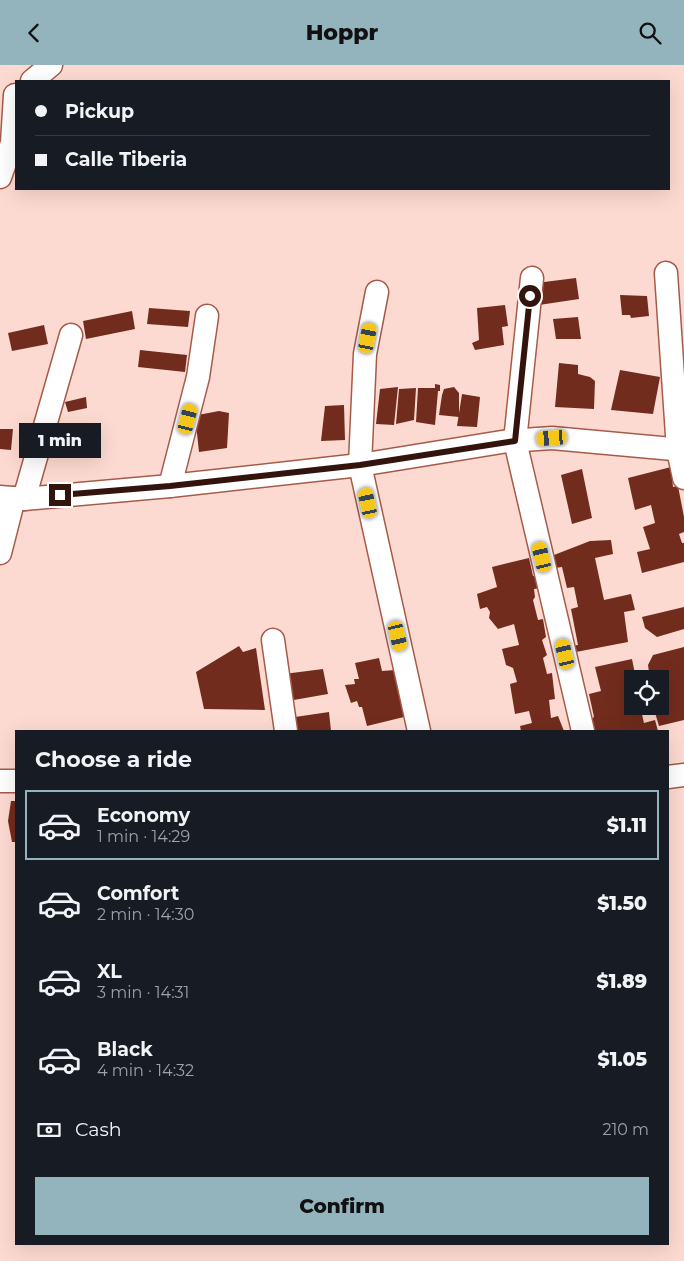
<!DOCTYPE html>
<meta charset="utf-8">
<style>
:root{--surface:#171b24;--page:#242831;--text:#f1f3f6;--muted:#9ea1a6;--line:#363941;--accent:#93b4bd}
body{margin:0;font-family:Montserrat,sans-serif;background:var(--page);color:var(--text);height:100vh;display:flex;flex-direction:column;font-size:19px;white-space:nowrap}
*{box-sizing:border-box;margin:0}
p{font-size:16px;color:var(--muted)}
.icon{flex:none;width:28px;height:28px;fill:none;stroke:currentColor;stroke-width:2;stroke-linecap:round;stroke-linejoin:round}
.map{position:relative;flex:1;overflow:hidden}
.panel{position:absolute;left:15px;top:665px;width:654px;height:515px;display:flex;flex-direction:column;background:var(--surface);border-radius:0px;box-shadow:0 5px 20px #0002}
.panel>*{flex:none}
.top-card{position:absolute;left:15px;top:15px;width:655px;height:110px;border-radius:0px;box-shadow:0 5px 20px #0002;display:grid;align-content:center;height:110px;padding:0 20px;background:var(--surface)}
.fabs{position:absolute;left:624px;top:605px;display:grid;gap:10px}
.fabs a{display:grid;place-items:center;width:45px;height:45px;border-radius:0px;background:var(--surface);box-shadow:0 5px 20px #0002;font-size:25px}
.end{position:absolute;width:22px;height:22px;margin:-11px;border:6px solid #32140d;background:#fff;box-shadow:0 0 0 2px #fff}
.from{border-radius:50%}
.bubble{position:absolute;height:35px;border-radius:0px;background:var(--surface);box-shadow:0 5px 20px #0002;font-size:16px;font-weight:800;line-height:35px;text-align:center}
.car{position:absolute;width:15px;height:30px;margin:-15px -8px;border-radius:6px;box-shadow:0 0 4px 1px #0007;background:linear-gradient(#f5c518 24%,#345 0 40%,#f5c518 0 76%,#345 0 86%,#f5c518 0)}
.top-card b{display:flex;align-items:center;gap:18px;height:48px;font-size:19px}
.top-card b+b{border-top:1px solid var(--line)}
.top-card i{width:12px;height:12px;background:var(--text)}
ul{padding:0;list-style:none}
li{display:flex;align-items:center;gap:15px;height:70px;margin:0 10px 8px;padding:0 10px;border:2px solid transparent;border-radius:0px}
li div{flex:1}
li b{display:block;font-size:19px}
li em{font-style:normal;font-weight:800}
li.current{border-color:var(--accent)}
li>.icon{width:45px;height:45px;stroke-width:1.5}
h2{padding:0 20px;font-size:22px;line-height:60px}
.pay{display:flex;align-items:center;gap:12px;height:55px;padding:0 20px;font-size:19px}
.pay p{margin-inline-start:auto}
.action{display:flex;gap:10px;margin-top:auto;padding:10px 20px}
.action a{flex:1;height:58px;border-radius:0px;background:var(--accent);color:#111;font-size:20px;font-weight:800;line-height:58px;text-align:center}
header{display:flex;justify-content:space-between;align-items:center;height:65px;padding:0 20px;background:var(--accent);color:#111;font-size:22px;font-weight:800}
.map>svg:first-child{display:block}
.building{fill:#722c1d}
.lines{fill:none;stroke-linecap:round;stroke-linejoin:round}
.minor-casing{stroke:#a65b49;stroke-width:25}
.minor{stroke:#fff;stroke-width:22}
.route{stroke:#32140d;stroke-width:6}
</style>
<header><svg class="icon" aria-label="back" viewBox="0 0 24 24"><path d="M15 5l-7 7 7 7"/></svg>Hoppr<svg class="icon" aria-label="search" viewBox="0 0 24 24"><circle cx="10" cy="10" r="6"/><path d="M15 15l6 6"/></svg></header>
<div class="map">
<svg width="684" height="1196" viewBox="0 0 684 1196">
<rect width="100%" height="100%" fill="#fddad1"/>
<!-- building -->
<g class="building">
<path d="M576 213 579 234 539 240 536 218Z"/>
<path d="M620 230 647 231 649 251 631 253 630 250H622Z"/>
<path d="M505 240 508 261 502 262 504 280 475 285 472 278 479 275 477 243Z"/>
<path d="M149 243 190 246 188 262 147 259Z"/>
<path d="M132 246 135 264 86 274 83 256Z"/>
<path d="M578 252 581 274H556L553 254Z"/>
<path d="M44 260 48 279 12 286 8 268Z"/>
<path d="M140 285 187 290 185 307 138 302Z"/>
<path d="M559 298 578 300V309L590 312 595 316 594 344 555 342Z"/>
<path d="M620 305 660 312 653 349 611 345Z"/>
<path d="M435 319 440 320V326H438L435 360 416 357 418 323H435Z"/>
<path d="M398 322 394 360 376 359 380 324Z"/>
<path d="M454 322 459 328V352L439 350 442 330 444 324Z"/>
<path d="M416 323 414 355 396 359 399 324Z"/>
<path d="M462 329 480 332 477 362 457 361Z"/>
<path d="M86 332 87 343 68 347 65 337Z"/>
<path d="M344 340 345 375 321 376 325 341Z"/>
<path d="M219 346 229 348 227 383 199 387 196 359 198 350Z"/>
<path d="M0 364H13L11 385 0 384Z"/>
<path d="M671 402 673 422 678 421 684 452V467L679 469 682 478H684V497L642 508 637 487 650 484 643 462 655 458 651 440 635 445 628 413Z"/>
<path d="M582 404 592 453 572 459 561 410Z"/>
<path d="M611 475 613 489 595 493 604 535 631 529 635 545 624 547 628 577 576 587 567 582 578 580 571 544 578 542 574 522 567 523 562 502 555 503 554 490 590 476Z"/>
<path d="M529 493 533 511 538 510 541 523 534 524 535 532 533 535 538 555 543 554 546 572 542 575 547 590 543 593 547 609 552 608 555 634 549 635 551 653 558 651 564 666H521L520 661 532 658 529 646 515 649 510 619 517 617 513 603 506 600 502 584 519 580 514 559 498 564 489 553 490 547 487 542 480 544 477 529 497 522 492 502Z"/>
<path d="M684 542V564L657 572 645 563 642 552Z"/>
<path d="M239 581 243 587 256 583 265 645 204 644 196 607Z"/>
<path d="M684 582V655L659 661 653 641H660V614H650L648 600 653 590Z"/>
<path d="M379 593 382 606 395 605 402 633 400 634 404 652 367 661 362 642H359L357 636 351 638 345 620 355 619 354 614H359L355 598Z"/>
<path d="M632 594 636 614H632V641H640L644 658 655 655 658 666H593L590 655 594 652 589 629 601 626 595 602Z"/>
<path d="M323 604 328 629 288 636 284 609Z"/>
<path d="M329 647 331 666H298L295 652Z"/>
<path d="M11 736H16V777H12L8 756Z"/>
</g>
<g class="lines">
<defs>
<g id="minor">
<path d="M32 16 51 0"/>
<path d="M0 112 12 78 15 30"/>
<path d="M666 208 678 385 684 413"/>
<path d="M532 213 515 376 583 666"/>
<path d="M377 227 365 289 360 400 419 666"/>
<path d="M170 421 198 312 207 251"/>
<path d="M0 432 24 434 170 421 360 400 508 376 552 373 684 385"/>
<path d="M24 434 71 270"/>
<path d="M0 488 14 433"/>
<path d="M273 575 286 666"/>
<path d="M668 712 684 710"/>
<path d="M0 716H16"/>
</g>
</defs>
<!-- minor casing -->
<use href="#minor" class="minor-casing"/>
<!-- minor -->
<use href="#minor" class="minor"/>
</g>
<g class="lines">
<!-- route -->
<path class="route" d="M60 430 170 421 360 400 515 376 530 231"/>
</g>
</svg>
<div class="fabs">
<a><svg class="icon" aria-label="locate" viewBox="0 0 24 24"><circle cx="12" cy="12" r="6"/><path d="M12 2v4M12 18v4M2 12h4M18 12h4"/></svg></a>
</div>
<i class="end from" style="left:530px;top:231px"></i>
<i class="end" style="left:60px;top:430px"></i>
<div class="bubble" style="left:19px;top:358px;width:82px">1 min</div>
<i class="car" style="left:368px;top:273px;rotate:11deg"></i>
<i class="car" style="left:188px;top:354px;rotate:14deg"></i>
<i class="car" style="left:552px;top:373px;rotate:266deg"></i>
<i class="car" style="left:368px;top:438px;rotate:348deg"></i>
<i class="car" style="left:542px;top:492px;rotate:347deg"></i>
<i class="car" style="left:398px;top:571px;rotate:167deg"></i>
<i class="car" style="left:565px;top:589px;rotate:347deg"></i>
<div class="top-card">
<b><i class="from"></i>Pickup</b>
<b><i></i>Calle Tiberia</b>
</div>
<section class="panel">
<h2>Choose a ride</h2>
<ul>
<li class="current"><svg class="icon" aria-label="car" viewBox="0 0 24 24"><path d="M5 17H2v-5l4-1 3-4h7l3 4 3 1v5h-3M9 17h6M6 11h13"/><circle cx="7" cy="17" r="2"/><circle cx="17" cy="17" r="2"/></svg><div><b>Economy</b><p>1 min · 14:29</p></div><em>$1.11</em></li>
<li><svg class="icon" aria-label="car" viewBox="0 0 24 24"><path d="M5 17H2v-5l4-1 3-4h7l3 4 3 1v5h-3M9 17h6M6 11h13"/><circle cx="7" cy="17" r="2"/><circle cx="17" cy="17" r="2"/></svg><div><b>Comfort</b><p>2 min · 14:30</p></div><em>$1.50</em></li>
<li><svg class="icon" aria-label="car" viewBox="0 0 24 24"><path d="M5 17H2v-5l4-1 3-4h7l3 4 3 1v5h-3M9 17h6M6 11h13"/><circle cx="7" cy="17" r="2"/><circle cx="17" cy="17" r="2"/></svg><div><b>XL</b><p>3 min · 14:31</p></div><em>$1.89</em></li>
<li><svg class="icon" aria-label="car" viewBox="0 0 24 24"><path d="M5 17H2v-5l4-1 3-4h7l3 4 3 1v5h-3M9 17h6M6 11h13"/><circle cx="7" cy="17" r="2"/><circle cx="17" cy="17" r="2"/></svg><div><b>Black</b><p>4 min · 14:32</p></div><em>$1.05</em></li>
</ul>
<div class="pay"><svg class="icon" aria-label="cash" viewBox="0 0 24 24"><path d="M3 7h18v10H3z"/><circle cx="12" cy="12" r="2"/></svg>Cash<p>210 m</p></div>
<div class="action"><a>Confirm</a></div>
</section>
</div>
